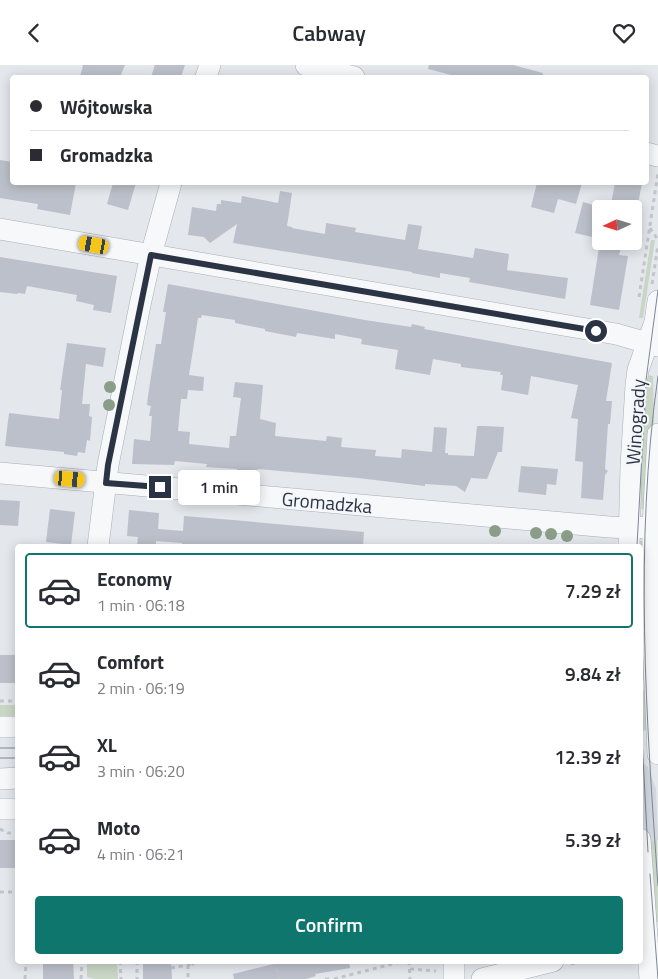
<!DOCTYPE html>
<meta charset="utf-8">
<style>
:root{--surface:#fff;--page:#f7f7f7;--text:#2b2b33;--muted:#7c7c81;--line:#e1e1e2;--accent:#0f766e}
body{margin:0;font-family:"Titillium Web",sans-serif;background:var(--page);color:var(--text);height:100vh;display:flex;flex-direction:column;font-size:19px;white-space:nowrap}
*{box-sizing:border-box;margin:0}
p{font-size:16px;color:var(--muted)}
.icon{flex:none;width:28px;height:28px;fill:none;stroke:currentColor;stroke-width:2;stroke-linecap:round;stroke-linejoin:round}
.map{position:relative;flex:1;overflow:hidden}
.sheet{position:absolute;left:15px;top:479px;width:628px;height:420px;display:flex;flex-direction:column;background:var(--surface);border-radius:5px;box-shadow:0 2px 12px #0003}
.sheet>*{flex:none}
.guide{position:absolute;left:10px;top:10px;width:639px;height:110px;border-radius:5px;box-shadow:0 2px 12px #0003;display:grid;align-content:center;height:110px;padding:0 20px;background:var(--surface)}
.needle{width:32px;rotate:266deg}
.controls{position:absolute;left:592px;top:135px;display:grid;gap:10px}
.controls a{display:grid;place-items:center;width:50px;height:50px;border-radius:5px;background:var(--surface);box-shadow:0 2px 12px #0003;font-size:25px}
.end{position:absolute;width:22px;height:22px;margin:-11px;border:6px solid #2b3445;background:#fff;box-shadow:0 0 0 2px #fff}
.from{border-radius:50%}
.bubble{position:absolute;height:35px;border-radius:5px;background:var(--surface);box-shadow:0 2px 12px #0003;font-size:16px;font-weight:600;line-height:35px;text-align:center}
.car{position:absolute;width:15px;height:30px;margin:-15px -8px;border-radius:6px;box-shadow:0 0 4px 1px #0007;background:linear-gradient(#f5c518 24%,#345 0 40%,#f5c518 0 76%,#345 0 86%,#f5c518 0)}
.guide b{display:flex;align-items:center;gap:18px;height:48px;font-size:19px}
.guide b+b{border-top:1px solid var(--line)}
.guide i{width:12px;height:12px;background:var(--text)}
ul{padding:9px 0 0;list-style:none}
li{display:flex;align-items:center;gap:15px;height:75px;margin:0 10px 8px;padding:0 10px;border:2px solid transparent;border-radius:5px}
li div{flex:1}
li b{display:block;font-size:19px}
li em{font-style:normal;font-weight:600}
li.active{border-color:var(--accent)}
li>.icon{width:45px;height:45px;stroke-width:1.5}
.button{display:flex;gap:10px;margin-top:auto;padding:10px 20px}
.button a{flex:1;height:58px;border-radius:5px;background:var(--accent);color:#fff;font-size:20px;font-weight:600;line-height:58px;text-align:center}
header{display:flex;justify-content:space-between;align-items:center;height:65px;padding:0 20px;background:var(--surface);font-size:22px;font-weight:600}
.map>svg:first-child{display:block}
.built{fill:#d2d6de}
.green{fill:#c9d6c5}
.building{fill:#bbc0ca}
.lines{fill:none;stroke-linecap:round;stroke-linejoin:round}
.minor-casing{stroke:#a9aeb7;stroke-width:22}
.path{stroke:#c2c5cb;stroke-width:3;stroke-dasharray:4 4;stroke-linecap:butt}
.minor{stroke:#f7f8fa;stroke-width:21}
.tram{stroke:#7d8696;stroke-width:1}
.tree{fill:#899d89}
.route{stroke:#2b3445;stroke-width:6}
.labels{text-anchor:middle;dominant-baseline:central;stroke-width:4;stroke-linejoin:round;paint-order:stroke}
.street-label{font-size:19px;fill:#2b3445;stroke:#f4f6f9}
</style>
<header><svg class="icon" aria-label="back" viewBox="0 0 24 24"><path d="M15 5l-7 7 7 7"/></svg>Cabway<svg class="icon" aria-label="heart" viewBox="0 0 24 24"><path d="M12 20l-8-8c-3-5 5-10 8-4 3-6 11-1 8 4z"/></svg></header>
<div class="map">
<svg width="658" height="914" viewBox="0 0 658 914">
<rect width="100%" height="100%" fill="#e4e7ec"/>
<!-- built -->
<path class="built" d="M643 698 648 702 656 724 658 775 644 776 640 706V699Z"/>
<!-- green -->
<g class="green">
<path d="M651 175H655L643 253H639Z"/>
<path d="M645 310 653 311 654 358 645 445 637 443Z"/>
<path d="M639 476H644L648 615H640V481H636Z"/>
<path d="M640 625H649L648 663 644 666 640 665Z"/>
<rect x="0" y="640" width="17" height="13"/>
<path d="M657 775 658 857 655 858 646 776Z"/>
<path d="M87 896H117L118 914H94L87 912Z"/>
</g>
<!-- building -->
<g class="building">
<path d="M83 0H125L120 12H80Z"/>
<path d="M155 0H185L181 12H151Z"/>
<path d="M429 0H513L543 8V12H459L428 4Z"/>
<path d="M0 95 12 97V118H76L70 150 37 144 38 139 0 133Z"/>
<path d="M113 118H136L128 145 107 139Z"/>
<path d="M537 118H582L576 139 558 134 554 148 531 142Z"/>
<path d="M615 118H642L637 144 611 139Z"/>
<path d="M280 126 292 128 287 161 292 162V163L325 169 326 158 356 163 355 167 405 175 408 159 422 161 418 184 473 193 475 183 509 189 507 205 568 213 565 234 469 217 470 213 440 208V213L412 208V207L233 178 237 159 210 178 204 172 188 170 192 142 216 146 217 139H221V135L241 138 242 131 278 138Z"/>
<path d="M583 137 601 142V174L575 168Z"/>
<path d="M600 176H623L619 190 628 191 619 245 590 240Z"/>
<path d="M0 192 117 211 111 248 93 245 94 240 76 236 77 230 27 221 25 229 18 228 17 229 0 227Z"/>
<path d="M168 219 365 255 411 262 412 259 425 262 424 264 612 298 606 336H612L610 359H608L605 404 608 406 605 410 603 435 581 433 583 397 575 396 578 354 571 353 578 320 531 311 528 330 501 325 503 310H500L501 307 461 302V299L433 294 430 310 395 304 398 285 361 279 362 274 335 269V274L297 268 296 272 265 266V264L235 258V255L202 250 201 253H198L189 310 204 312 203 326 188 325 187 334H181L178 366 190 367 189 379 229 383 230 371H236L241 333 233 332 235 317 263 320 260 354 276 358 275 371 326 376 327 371 342 373 341 382 376 385 375 391 401 393 402 384 432 387 434 362 447 363 445 388H448V390L474 391 477 361H484L504 362 502 387H498L487 414 471 413 465 427 456 421 425 419V421L358 413 258 404 257 407 237 406V404L206 402 207 399 175 396 174 400 132 399 134 374 150 376 152 351H149L151 341 147 340 148 331 156 279H161L166 247H163Z"/>
<path d="M67 278 106 283 103 302 86 299 82 339H90L89 351 92 352 90 376 87 375 85 388 78 387 77 391 64 389V387L5 381 9 348 59 354 62 325H60Z"/>
<path d="M521 401 558 404 556 420 547 419 546 430 518 427Z"/>
<path d="M0 435 20 436 18 461 0 460Z"/>
<path d="M50 444 75 447 71 480 46 477Z"/>
<path d="M129 445 159 448 158 464 183 466 184 451 233 455 364 467 363 481H182V478L156 476V481H137L138 472 127 471Z"/>
<rect x="0" y="590" width="18" height="28"/>
<rect x="0" y="775" width="18" height="28"/>
<path d="M43 896H73L74 914H43Z"/>
<path d="M143 896H171L172 914H143Z"/>
<path d="M286 896H349L350 903 315 909 316 911 306 914H234L233 909Z"/>
</g>
<g class="lines">
<defs>
<g id="minor">
<path d="M306 0 354 12"/>
<path d="M206 12 210 0"/>
<path d="M646 88 658 91"/>
<path d="M0 164 616 269 658 281"/>
<path d="M658 369 653 462 652 554 658 689"/>
<path d="M0 408 609 462 629 463 653 462"/>
<path d="M98 481 108 400 140 240 151 190 171 118"/>
<path d="M629 481 631 401 636 320 638 305 655 257 658 236"/>
<path d="M0 662H18"/>
<path d="M0 714 18 713"/>
<path d="M0 744H18"/>
<path d="M640 774 650 914"/>
<path d="M454 896V914"/>
<path d="M482 914 553 896"/>
</g>
</defs>
<!-- minor casing -->
<use href="#minor" class="minor-casing"/>
<!-- path -->
<g class="path">
<path d="M650 163 658 175"/>
<path d="M652 219 658 180"/>
<path d="M639 232 658 108"/>
<path d="M0 636H18"/>
<path d="M0 764 8 768H18"/>
<path d="M0 827H18"/>
<path d="M120 896 121 914"/>
<path d="M137 896V914"/>
<path d="M193 896V899L204 896"/>
<path d="M275 896 279 914"/>
<path d="M409 896 410 914"/>
<path d="M571 899 580 896"/>
<path d="M188 900V914"/>
<path d="M171 903 193 899"/>
<path d="M410 904 436 906"/>
<path d="M25 914 26 896"/>
<path d="M81 914 82 896"/>
<path d="M325 914H330"/>
<path d="M334 914 404 896"/>
</g>
<!-- minor -->
<use href="#minor" class="minor"/>
<!-- tram -->
<g class="tram">
<path d="M658 311C634 479 646 651 658 821"/>
<path d="M637 481 646 315 658 225"/>
<path d="M640 637 648 787"/>
<path d="M0 683H18"/>
<path d="M0 693H18"/>
<path d="M650 809 658 914"/>
</g>
</g>
<!-- trees -->
<g class="tree">
<circle cx="110" cy="322" r="6"/>
<circle cx="109" cy="340" r="6"/>
<circle cx="495" cy="466" r="6"/>
<circle cx="536" cy="468" r="6"/>
<circle cx="551" cy="469" r="6"/>
<circle cx="567" cy="471" r="6"/>
</g>
<g class="lines">
<!-- route -->
<path class="route" d="M160 422 106 418 108 400 151 190 596 266"/>
</g>
<g class="labels">
<!-- street labels -->
<g class="street-label">
<text transform="translate(635 357) rotate(-86)">Winogrady</text>
<text transform="translate(327 437) rotate(5)">Gromadzka</text>
</g>
</g>
</svg>
<div class="controls">
<a><svg class="needle" viewBox="-14 -14 28 28"><path d="M0-13l5 13h-10z" fill="#e53935"/><path d="M0 13l5-13h-10z" fill="#7c7c81"/></svg></a>
</div>
<i class="end from" style="left:596px;top:266px"></i>
<i class="end" style="left:160px;top:422px"></i>
<div class="bubble" style="left:178px;top:405px;width:82px">1 min</div>
<i class="car" style="left:94px;top:180px;rotate:280deg"></i>
<i class="car" style="left:70px;top:414px;rotate:95deg"></i>
<div class="guide">
<b><i class="from"></i>Wójtowska</b>
<b><i></i>Gromadzka</b>
</div>
<section class="sheet">
<ul>
<li class="active"><svg class="icon" aria-label="car" viewBox="0 0 24 24"><path d="M5 17H2v-5l4-1 3-4h7l3 4 3 1v5h-3M9 17h6M6 11h13"/><circle cx="7" cy="17" r="2"/><circle cx="17" cy="17" r="2"/></svg><div><b>Economy</b><p>1 min · 06:18</p></div><em>7.29 zł</em></li>
<li><svg class="icon" aria-label="car" viewBox="0 0 24 24"><path d="M5 17H2v-5l4-1 3-4h7l3 4 3 1v5h-3M9 17h6M6 11h13"/><circle cx="7" cy="17" r="2"/><circle cx="17" cy="17" r="2"/></svg><div><b>Comfort</b><p>2 min · 06:19</p></div><em>9.84 zł</em></li>
<li><svg class="icon" aria-label="car" viewBox="0 0 24 24"><path d="M5 17H2v-5l4-1 3-4h7l3 4 3 1v5h-3M9 17h6M6 11h13"/><circle cx="7" cy="17" r="2"/><circle cx="17" cy="17" r="2"/></svg><div><b>XL</b><p>3 min · 06:20</p></div><em>12.39 zł</em></li>
<li><svg class="icon" aria-label="car" viewBox="0 0 24 24"><path d="M5 17H2v-5l4-1 3-4h7l3 4 3 1v5h-3M9 17h6M6 11h13"/><circle cx="7" cy="17" r="2"/><circle cx="17" cy="17" r="2"/></svg><div><b>Moto</b><p>4 min · 06:21</p></div><em>5.39 zł</em></li>
</ul>
<div class="button"><a>Confirm</a></div>
</section>
</div>
